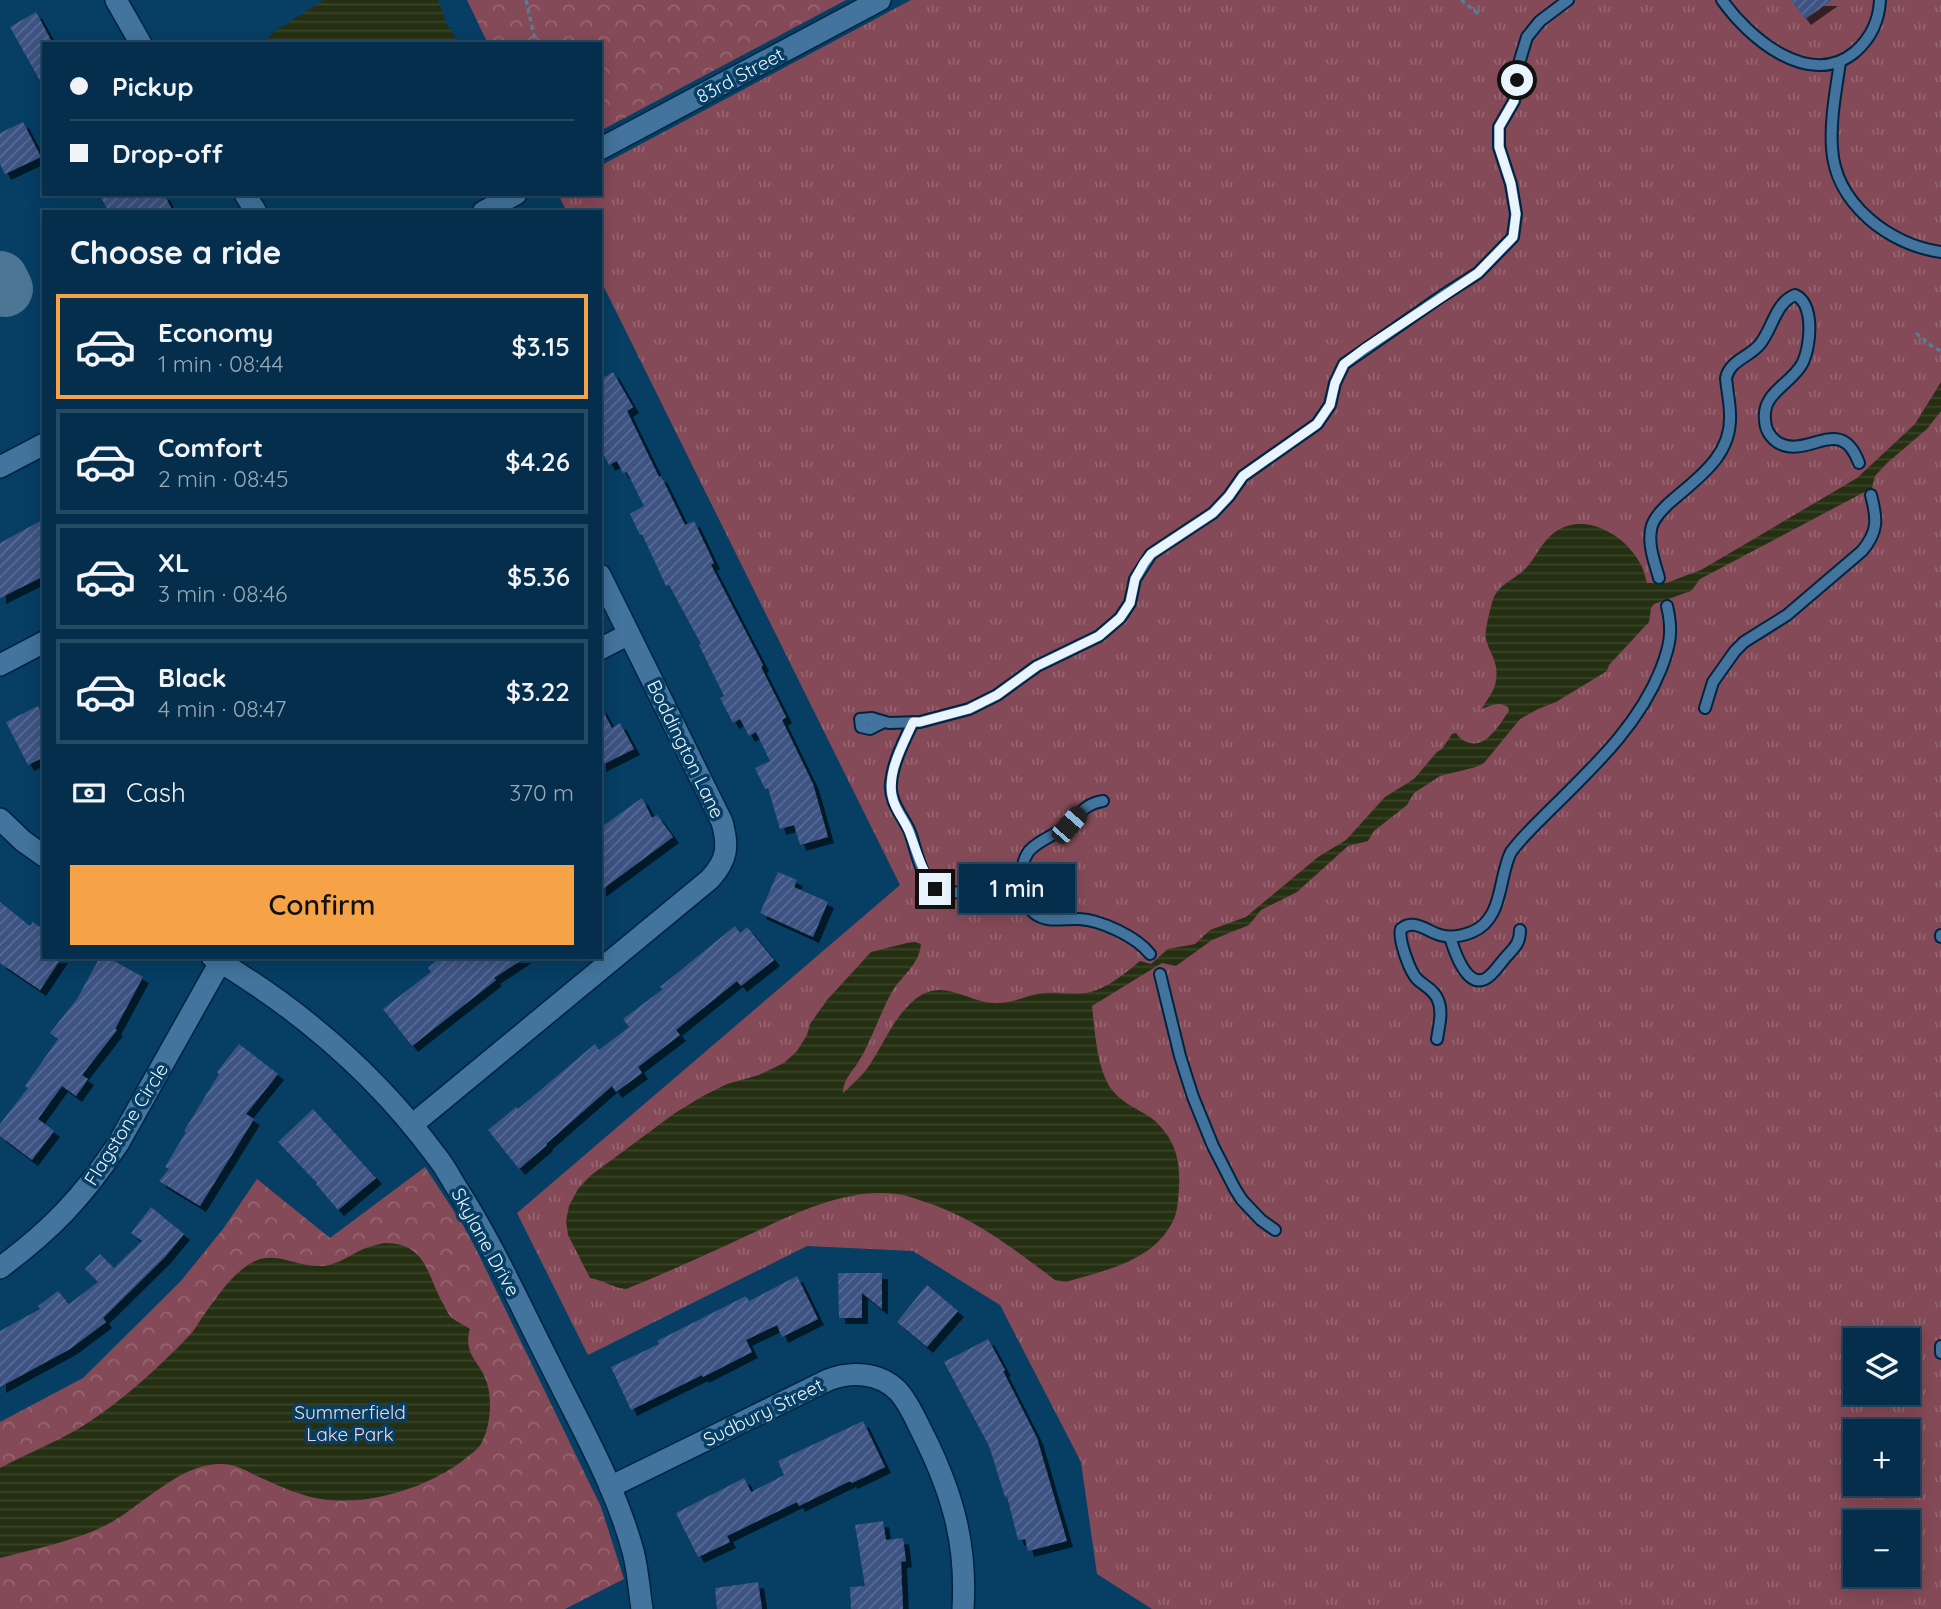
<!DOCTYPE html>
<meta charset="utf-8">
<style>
:root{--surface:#042e4b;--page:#0d3652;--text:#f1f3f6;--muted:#97a8b5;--line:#254a63;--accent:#f6a247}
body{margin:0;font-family:Quicksand,sans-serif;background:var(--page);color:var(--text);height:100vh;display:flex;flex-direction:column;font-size:26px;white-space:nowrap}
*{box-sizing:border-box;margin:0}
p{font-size:23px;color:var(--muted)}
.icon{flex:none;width:38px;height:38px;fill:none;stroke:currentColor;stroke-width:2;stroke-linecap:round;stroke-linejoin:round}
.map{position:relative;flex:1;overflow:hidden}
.side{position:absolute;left:42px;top:210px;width:560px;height:749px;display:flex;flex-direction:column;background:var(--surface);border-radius:0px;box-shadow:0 4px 18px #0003,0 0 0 2px var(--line)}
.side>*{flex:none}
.banner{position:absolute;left:42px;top:42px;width:560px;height:154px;border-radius:0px;box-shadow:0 4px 18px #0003,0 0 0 2px var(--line);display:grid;align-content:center;height:154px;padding:0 28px;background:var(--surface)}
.tools{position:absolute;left:1843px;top:1328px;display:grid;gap:14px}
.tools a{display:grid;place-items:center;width:77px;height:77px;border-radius:0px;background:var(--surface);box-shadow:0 4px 18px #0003,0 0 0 2px var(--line);font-size:35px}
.end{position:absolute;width:32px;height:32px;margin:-16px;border:9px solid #eaf4fd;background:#111;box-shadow:0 0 0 4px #111}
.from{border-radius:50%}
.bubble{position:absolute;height:49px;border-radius:0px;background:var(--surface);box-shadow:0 4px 18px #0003,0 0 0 2px var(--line);font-size:23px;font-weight:600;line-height:49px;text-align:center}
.car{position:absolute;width:21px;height:42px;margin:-21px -10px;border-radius:9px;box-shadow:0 0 5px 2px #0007;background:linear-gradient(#222 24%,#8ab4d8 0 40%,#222 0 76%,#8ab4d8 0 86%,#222 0)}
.banner b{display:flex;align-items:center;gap:24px;height:66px;font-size:26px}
.banner b+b{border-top:2px solid var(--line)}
.banner i{width:18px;height:18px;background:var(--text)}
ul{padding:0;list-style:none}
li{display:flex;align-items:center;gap:21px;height:105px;margin:0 14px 10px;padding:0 14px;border:4px solid var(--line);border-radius:0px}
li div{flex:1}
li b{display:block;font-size:26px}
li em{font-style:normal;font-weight:600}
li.current{border-color:var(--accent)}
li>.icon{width:63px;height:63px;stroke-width:1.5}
h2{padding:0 28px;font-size:32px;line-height:84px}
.pay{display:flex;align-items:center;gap:18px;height:77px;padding:0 28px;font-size:26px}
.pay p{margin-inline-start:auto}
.action{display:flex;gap:14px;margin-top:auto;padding:14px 28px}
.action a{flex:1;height:80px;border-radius:0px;background:var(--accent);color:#111;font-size:28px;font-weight:600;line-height:80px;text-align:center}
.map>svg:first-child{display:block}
.grass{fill:url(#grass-tufts);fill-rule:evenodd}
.park{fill:url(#park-crowns)}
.water{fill:url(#water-rules)}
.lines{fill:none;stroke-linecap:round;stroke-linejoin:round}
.taxiway{stroke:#4d7694;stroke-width:56}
.building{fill:url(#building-hatch);filter:url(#shadow)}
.lane-casing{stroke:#002440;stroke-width:14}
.street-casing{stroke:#002440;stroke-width:24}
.path{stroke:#557d99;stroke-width:3.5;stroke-dasharray:5 3.5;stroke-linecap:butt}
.lane{stroke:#42749d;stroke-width:10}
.street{stroke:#42749d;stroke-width:21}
.route{stroke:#eaf4fd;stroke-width:9}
.labels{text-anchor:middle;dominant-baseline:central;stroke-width:7;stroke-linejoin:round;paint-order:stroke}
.street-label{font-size:19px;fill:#eaf4fd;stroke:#063e64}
.park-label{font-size:19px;fill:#f2d6db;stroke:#063e64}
</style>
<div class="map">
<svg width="1941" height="1609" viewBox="0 0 1941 1609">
<defs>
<pattern id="grass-tufts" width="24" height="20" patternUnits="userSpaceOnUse" patternTransform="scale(1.75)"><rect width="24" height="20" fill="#854a58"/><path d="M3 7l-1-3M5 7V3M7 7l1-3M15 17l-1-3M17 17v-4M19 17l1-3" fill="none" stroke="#966571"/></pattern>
<pattern id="park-crowns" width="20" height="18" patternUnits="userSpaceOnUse" patternTransform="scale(1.75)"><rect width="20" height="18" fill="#854a58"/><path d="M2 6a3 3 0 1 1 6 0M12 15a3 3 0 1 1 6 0" fill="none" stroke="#966571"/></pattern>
<pattern id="water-rules" width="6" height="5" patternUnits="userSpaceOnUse" patternTransform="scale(1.75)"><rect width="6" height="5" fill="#252f11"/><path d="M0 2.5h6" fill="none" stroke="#3a4429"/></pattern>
<pattern id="building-hatch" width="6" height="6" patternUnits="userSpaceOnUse" patternTransform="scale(1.75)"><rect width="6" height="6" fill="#3c5282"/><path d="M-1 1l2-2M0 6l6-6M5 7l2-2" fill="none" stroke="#586c95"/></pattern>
<filter id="shadow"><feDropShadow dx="6" dy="6" stdDeviation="0" flood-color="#0009"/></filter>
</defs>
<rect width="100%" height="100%" fill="#063e64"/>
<!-- grass -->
<path class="grass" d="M911 0H1941V1609H1152L1097 1574 1081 1462 1000 1305 913 1251 807 1246 588 1355 517 1213 900 885 600 279V212H567L558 194H600V166ZM1855 1340H1908V1393H1855ZM1855 1432H1908V1484H1855ZM1855 1522H1908V1575H1855Z"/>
<!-- park -->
<g class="park">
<path d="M467 0H846L600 131V44H488Z"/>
<path d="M425 1167 463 1225 478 1253 601 1507 624 1579 565 1609H0V1422L83 1378 180 1282 223 1229 257 1179 330 1238Z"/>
</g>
<!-- water -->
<g class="water">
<path d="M323 0H438L446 23 460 44H262L274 32Z"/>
<path d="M1941 382V411L1927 429 1887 463 1875 476 1872 488 1700 579 1691 591 1654 604 1651 608 1649 622 1609 665 1607 671 1556 702 1538 709 1520 719 1484 763 1476 767 1440 776 1414 793 1407 805 1374 831 1368 841 1348 846 1297 892 1261 910 1249 925 1212 940 1176 966 1162 963 1092 1006C1095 1031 1096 1061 1108 1084 1119 1103 1138 1108 1154 1120 1159 1124 1164 1131 1168 1136 1178 1152 1180 1169 1179 1188 1178 1198 1178 1210 1174 1219 1155 1261 1106 1270 1066 1282L1055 1280C1014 1249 972 1216 922 1201 914 1198 905 1195 897 1194 844 1187 790 1216 744 1237 705 1255 666 1273 626 1289 613 1288 603 1280 590 1278L568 1235 566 1221 569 1206 578 1189 590 1176 675 1113 703 1096 727 1084 759 1075 784 1063 797 1051 807 1035 810 1024 827 1000 871 952 907 943 915 942 921 944C919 964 904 974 893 990 879 1014 872 1041 857 1064 850 1074 843 1081 843 1093 852 1085 862 1076 869 1066 885 1042 897 1009 923 994 947 981 971 1003 995 1003 1009 1004 1024 997 1037 994 1053 991 1070 995 1085 993 1104 991 1126 973 1140 961L1151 964 1168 949 1195 944 1210 930 1246 917 1318 857 1346 840 1385 797 1414 779 1437 752 1442 749 1452 734 1456 733C1460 739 1463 741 1470 743 1488 747 1500 723 1509 711L1508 707C1500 701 1491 705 1482 709 1487 699 1495 691 1496 680 1499 662 1490 655 1486 639 1484 633 1490 610 1492 603 1497 584 1513 581 1525 569 1536 558 1541 542 1555 532 1585 511 1625 535 1640 563 1644 569 1645 577 1647 583H1666L1701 570 1857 478 1915 424Z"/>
<path d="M384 1243C426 1243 426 1272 442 1302 445 1306 447 1313 451 1317 455 1321 464 1325 470 1329 462 1357 483 1362 488 1387 492 1405 490 1427 481 1444 478 1449 471 1454 466 1458 431 1487 367 1507 321 1499 303 1496 283 1488 266 1480 251 1474 238 1464 222 1464 180 1462 142 1507 106 1525 75 1541 34 1549 0 1558V1468C28 1453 59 1441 86 1424 123 1400 156 1370 187 1338 195 1331 199 1321 206 1312 218 1295 234 1272 253 1262 275 1250 297 1267 320 1266 334 1266 346 1258 359 1251 367 1247 376 1245 384 1243Z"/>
</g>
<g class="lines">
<!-- taxiway -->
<path class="taxiway" d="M0 279 5 289"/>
</g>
<!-- building -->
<g class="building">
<path d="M1791 0H1832L1805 19Z"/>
<path d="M36 12 53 44H44V88L10 27Z"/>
<path d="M23 122 41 157 5 174 0 164V133Z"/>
<path d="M99 194H164L173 212H109Z"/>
<path d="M613 372 633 407 627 411 659 477 661 476 685 525 694 521 714 563 711 565 763 665 761 667 786 717 782 720 813 784 828 837 800 845 794 825 780 829 768 788 765 789 755 768 770 761 756 732 749 736 740 719 733 723 720 698 724 696 699 645 701 644 669 585 666 586 642 534 640 535 630 514 644 506 627 472 623 473 617 461 609 465 600 447V380Z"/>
<path d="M44 519V576L0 598V543Z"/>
<path d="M38 706 44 717V757L28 765 6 722Z"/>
<path d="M600 706 612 728 620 723 634 749 600 766Z"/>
<path d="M642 798 652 818 657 815 673 837 600 891V828Z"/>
<path d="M778 872 797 880 794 887 828 902 813 937 760 913Z"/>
<path d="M0 902 30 926 33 922 44 930V957H62L40 990 0 963Z"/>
<path d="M735 926 740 933 747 927 774 960 741 986 737 981 676 1030 680 1035 638 1067 642 1073 616 1092 612 1086 546 1144 547 1145 519 1169 488 1130 516 1107 518 1109 595 1044 599 1050 629 1027 623 1019 663 989 660 987Z"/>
<path d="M100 957H107L143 977 115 1029 117 1030 82 1075 88 1079 76 1096 62 1086 38 1119 54 1131 32 1160 0 1136V1124L28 1088 25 1086 58 1039 50 1033 77 999Z"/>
<path d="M441 957H526L494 978 496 980 412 1046 383 1009 431 972 428 968Z"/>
<path d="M239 1044 278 1074 246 1114 254 1119 200 1206 159 1181 169 1169 165 1167 186 1132 184 1131 219 1074 217 1072Z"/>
<path d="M313 1109 376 1178 338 1210 316 1184 317 1183 278 1142Z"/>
<path d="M151 1207 184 1234 165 1257 103 1318 106 1322 70 1349 0 1387V1331L40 1309 38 1306 58 1291 69 1304 98 1282 85 1269 100 1254 114 1268 142 1241 131 1233Z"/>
<path d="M838 1273H882V1309L862 1293V1318H839Z"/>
<path d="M797 1276 818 1319 782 1337 777 1325 746 1340 752 1352 703 1377 702 1375 631 1410 611 1367 659 1344 657 1341 746 1296 749 1301Z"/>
<path d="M927 1285 958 1311 927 1347 897 1322Z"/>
<path d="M988 1339 1005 1370 1003 1371 1037 1438 1067 1541 1028 1551 1025 1539 1018 1540 1007 1496 1005 1497 989 1446 944 1362Z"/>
<path d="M863 1421 885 1467 852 1483 850 1481 799 1506 797 1502 727 1536 730 1542 698 1557 676 1513 744 1478 751 1492 784 1475 778 1461Z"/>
<path d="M883 1521 886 1540 903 1538 906 1561 901 1562 903 1609H851L850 1587 865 1586 855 1525Z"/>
<path d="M758 1582 762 1609H717L715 1588Z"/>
</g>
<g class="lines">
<defs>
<g id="lane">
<path d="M1722 0C1748 37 1809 90 1855 52 1871 38 1879 22 1880 0"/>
<path d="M1840 62C1836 90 1830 120 1832 148 1835 203 1889 245 1941 252"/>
<path d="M1659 578C1655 563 1648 546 1651 530 1652 520 1661 511 1668 504 1696 479 1732 457 1730 415 1730 403 1727 390 1726 378 1730 360 1750 357 1760 344 1773 328 1775 303 1795 295 1815 304 1811 347 1802 364 1791 384 1762 393 1765 419 1765 429 1769 436 1777 442 1808 461 1840 412 1859 463"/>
<path d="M1705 708 1713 682 1735 651 1744 642 1787 615 1862 551C1879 531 1877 518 1871 495"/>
<path d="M884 722 870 729 861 727 860 719 872 718 889 723 920 722 969 709 997 695 1037 666 1099 636 1120 618 1130 603 1135 579 1151 554 1213 513 1229 496 1243 476 1317 424 1330 405 1335 383 1344 364 1442 296 1478 273 1513 237 1516 214 1511 184 1499 147V127L1514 101 1520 60 1527 37 1540 21 1568 0"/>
<path d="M913 722C904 741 893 762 891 783 889 802 903 816 910 832 916 848 921 882 938 889 951 896 966 890 980 891 996 892 1012 898 1027 904"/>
<path d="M1103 801C1080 804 1076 823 1056 833 1047 838 1036 843 1029 851 1017 867 1020 904 1037 915 1050 923 1065 918 1079 919 1101 920 1137 937 1150 954"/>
<path d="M1941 935V937"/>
<path d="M1450 937C1454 950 1466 988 1485 979 1493 975 1499 965 1505 958 1514 948 1520 944 1520 930"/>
<path d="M1160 974 1180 1056 1193 1097 1213 1146 1235 1189 1242 1200 1261 1220 1275 1230"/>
<path d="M1437 1039C1439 1026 1443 1012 1438 1000 1434 990 1426 987 1418 980 1410 973 1398 939 1401 929 1413 918 1427 931 1440 935 1450 938 1462 936 1472 932 1504 919 1498 877 1511 852 1522 837 1535 825 1548 812 1591 769 1638 727 1661 669 1670 646 1673 631 1667 606"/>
<path d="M1941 1346V1353"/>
</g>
<g id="street">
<path d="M116 0 141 44"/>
<path d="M600 149 880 0"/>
<path d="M245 194 256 212"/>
<path d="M483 212 516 194"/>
<path d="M0 467 44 444"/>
<path d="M600 649 629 634"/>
<path d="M0 665 44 642"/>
<path d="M0 819 23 841 44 856"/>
<path d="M212 957C300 1009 376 1074 437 1157 446 1168 452 1181 460 1193 494 1247 520 1305 549 1362 579 1423 615 1485 633 1551 638 1570 639 1590 642 1609"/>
<path d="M412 1125 710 879C727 860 729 847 722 822L600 575"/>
<path d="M0 1268C51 1230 82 1198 118 1144L223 957"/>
<path d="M610 1487 828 1380C851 1371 879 1372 898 1391 910 1404 917 1423 925 1438 953 1495 967 1545 963 1609"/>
</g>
</defs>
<!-- lane casing -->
<use href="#lane" class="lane-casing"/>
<!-- street casing -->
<use href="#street" class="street-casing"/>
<!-- path -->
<g class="path">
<path d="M526 0 536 44"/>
<path d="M1461 0 1481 16"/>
<path d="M1916 333 1933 347 1941 351"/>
</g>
<!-- lane -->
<use href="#lane" class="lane"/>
<!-- street -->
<use href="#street" class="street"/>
</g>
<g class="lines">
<!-- route -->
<path class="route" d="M935 889C922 871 918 855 910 834 907 824 899 815 895 805 883 778 902 747 913 722H920L969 709 997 695 1037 666 1099 636 1120 618 1130 603 1135 579 1144 563 1151 554 1213 513 1229 496 1243 476 1317 424 1330 405 1335 383 1344 364 1364 349 1478 273 1513 237 1516 214 1511 184 1499 147V127L1514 101 1517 80"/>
</g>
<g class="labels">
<!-- street labels -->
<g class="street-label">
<text transform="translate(740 75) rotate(-28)">83rd Street</text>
<text transform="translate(686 749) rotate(64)">Boddington Lane</text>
<text transform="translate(126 1124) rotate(-58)">Flagstone Circle</text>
<text transform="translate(486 1242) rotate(61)">Skylane Drive</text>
<text transform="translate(763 1412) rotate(-26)">Sudbury Street</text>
</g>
<!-- park labels -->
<g class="park-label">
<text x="350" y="1412">Summerfield<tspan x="350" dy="22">Lake Park</tspan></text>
</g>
</g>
</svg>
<div class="tools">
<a><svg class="icon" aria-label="layers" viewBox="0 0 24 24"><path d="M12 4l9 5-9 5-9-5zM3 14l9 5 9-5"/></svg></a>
<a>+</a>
<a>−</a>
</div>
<i class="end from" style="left:1517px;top:80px"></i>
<i class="end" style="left:935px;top:889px"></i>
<div class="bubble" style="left:959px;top:864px;width:116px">1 min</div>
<i class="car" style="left:1069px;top:825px;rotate:41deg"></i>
<div class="banner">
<b><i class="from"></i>Pickup</b>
<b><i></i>Drop-off</b>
</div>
<section class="side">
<h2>Choose a ride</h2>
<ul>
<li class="current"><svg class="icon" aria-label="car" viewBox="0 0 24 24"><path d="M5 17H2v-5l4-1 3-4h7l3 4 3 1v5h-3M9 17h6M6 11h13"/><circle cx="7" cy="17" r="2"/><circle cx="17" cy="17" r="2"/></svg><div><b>Economy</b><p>1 min · 08:44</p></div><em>$3.15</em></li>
<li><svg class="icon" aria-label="car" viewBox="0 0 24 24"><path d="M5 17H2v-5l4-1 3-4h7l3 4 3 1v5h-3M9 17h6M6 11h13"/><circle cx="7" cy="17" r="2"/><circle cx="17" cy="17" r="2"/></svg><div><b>Comfort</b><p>2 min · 08:45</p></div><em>$4.26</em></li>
<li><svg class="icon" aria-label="car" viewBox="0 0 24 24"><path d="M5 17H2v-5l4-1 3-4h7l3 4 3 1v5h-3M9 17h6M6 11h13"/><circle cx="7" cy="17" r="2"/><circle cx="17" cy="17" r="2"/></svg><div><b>XL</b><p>3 min · 08:46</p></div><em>$5.36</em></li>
<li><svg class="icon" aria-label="car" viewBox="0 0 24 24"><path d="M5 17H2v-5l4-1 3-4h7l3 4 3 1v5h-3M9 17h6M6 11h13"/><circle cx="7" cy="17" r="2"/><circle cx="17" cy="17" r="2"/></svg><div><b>Black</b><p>4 min · 08:47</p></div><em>$3.22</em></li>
</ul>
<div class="pay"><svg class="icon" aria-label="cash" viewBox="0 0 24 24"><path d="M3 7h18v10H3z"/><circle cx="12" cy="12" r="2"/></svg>Cash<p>370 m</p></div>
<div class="action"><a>Confirm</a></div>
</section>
</div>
